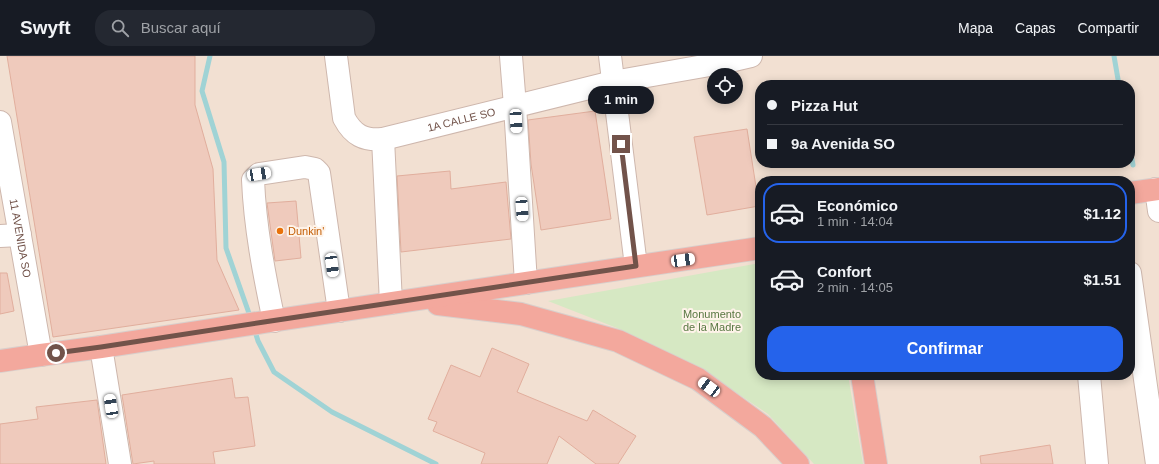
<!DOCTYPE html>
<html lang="es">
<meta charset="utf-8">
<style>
:root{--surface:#171b24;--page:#242831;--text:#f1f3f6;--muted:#9ea1a6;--line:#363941;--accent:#2563eb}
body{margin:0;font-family:Arial,sans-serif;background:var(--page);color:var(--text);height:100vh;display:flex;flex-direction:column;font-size:15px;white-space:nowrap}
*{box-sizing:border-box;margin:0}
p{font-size:13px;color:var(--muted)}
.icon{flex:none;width:22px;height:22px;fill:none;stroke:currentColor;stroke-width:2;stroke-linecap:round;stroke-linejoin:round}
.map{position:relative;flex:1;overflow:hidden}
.panel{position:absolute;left:755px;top:120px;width:380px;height:204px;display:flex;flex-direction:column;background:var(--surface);border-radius:16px;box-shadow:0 2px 10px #0003}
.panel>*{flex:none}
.hud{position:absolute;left:755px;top:24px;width:380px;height:88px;border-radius:16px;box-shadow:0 2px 10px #0003;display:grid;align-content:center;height:88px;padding:0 12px;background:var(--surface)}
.buttons{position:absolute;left:707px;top:12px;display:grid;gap:8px}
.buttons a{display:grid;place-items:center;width:36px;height:36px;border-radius:50%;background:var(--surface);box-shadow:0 2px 10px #0003;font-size:20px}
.end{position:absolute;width:18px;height:18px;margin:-9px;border:5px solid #72534a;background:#fff;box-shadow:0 0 0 2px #fff}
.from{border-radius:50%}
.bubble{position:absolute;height:28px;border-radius:14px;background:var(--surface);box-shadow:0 2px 10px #0003;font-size:13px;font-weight:700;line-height:28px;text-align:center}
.car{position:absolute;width:12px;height:24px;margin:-12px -6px;border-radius:5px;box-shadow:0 0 3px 1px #0007;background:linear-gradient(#fff 24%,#345 0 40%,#fff 0 76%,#345 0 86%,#fff 0)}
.hud b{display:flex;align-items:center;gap:14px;height:38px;font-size:15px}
.hud b+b{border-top:1px solid var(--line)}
.hud i{width:10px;height:10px;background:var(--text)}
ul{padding:7px 0 0;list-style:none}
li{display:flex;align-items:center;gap:12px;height:60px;margin:0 8px 6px;padding:0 4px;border:2px solid transparent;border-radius:16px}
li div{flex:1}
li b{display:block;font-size:15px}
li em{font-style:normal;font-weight:700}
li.on{border-color:var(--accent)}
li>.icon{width:36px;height:36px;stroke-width:1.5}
.primary-button{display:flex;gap:8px;margin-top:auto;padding:8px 12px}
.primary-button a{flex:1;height:46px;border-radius:16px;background:var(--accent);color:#fff;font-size:16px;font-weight:700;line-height:46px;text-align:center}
header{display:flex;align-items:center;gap:24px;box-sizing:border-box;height:56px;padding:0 20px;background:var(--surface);border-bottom:1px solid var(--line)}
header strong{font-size:19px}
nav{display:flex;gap:22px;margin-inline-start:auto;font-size:14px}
.search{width:280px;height:36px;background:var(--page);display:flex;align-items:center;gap:10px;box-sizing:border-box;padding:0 14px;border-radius:16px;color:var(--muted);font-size:15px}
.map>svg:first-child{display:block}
.residential{fill:#f2e0d2;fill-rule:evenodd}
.green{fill:#d6e8c3}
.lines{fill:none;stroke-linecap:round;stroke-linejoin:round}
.stream{stroke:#a0d3d5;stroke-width:5}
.building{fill:#efcabc;stroke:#e1ae9d}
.minor-casing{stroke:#ceb7ad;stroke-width:24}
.highway-casing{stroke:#d8cfcc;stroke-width:24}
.minor{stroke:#fff;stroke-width:22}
.highway{stroke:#f3a89d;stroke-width:22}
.route{stroke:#72534a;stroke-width:5}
.food-dot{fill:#e8710a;stroke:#fef3e9;stroke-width:1.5}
.labels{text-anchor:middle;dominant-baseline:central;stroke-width:4;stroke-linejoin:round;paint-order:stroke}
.street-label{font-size:11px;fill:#72534a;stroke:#fef3e9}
.food-label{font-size:11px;fill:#c56008;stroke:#fef3e9;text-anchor:start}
.park-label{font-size:11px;fill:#597843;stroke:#fef3e9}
</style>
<header>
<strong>Swyft</strong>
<div class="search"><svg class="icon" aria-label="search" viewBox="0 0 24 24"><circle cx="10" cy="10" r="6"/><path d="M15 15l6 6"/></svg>Buscar aquí</div>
<nav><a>Mapa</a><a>Capas</a><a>Compartir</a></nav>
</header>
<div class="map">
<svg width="1159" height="408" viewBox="0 0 1159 408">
<rect width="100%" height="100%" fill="#fbefe3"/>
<!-- residential -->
<path class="residential" d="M0 0H1159V408H0ZM714 19H736V41H714ZM760 29H1130V107H760ZM760 125H1130V319H760Z"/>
<!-- green -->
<path class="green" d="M760 207V319H848L863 408H814L768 358 698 311 617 272 548 245Z"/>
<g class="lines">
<!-- stream -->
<g class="stream">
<path d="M210 0 202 35 224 106 226 192 251 263"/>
<path d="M1114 0 1119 29"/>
<path d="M1130 92 1133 109"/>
<path d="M254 272 258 285 274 316 332 356 436 408"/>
</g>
</g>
<!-- building -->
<g class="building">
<path d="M7 0H195V49L213 113 217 204 239 254 53 281Z"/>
<path d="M595 55 611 163 541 174 531 108 528 64Z"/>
<path d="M747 73 759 150 707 159 694 81Z"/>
<path d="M450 115 451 133 506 126 511 183 401 196 397 120Z"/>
<path d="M296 145 301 202 275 205 267 147Z"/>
<path d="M0 217H7L14 255 0 258Z"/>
<path d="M492 292 529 308 517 336 587 365 593 354 636 380 618 408H596L559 380 547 408H481L485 397 433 375 437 366 428 363 451 309 480 321Z"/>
<path d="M232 322 235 342 248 341 255 390 213 396 215 408H154V405L133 408 122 339Z"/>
<path d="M97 344 106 408H0V368L38 363 36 351Z"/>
<path d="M1050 389 1053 408H981L980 400Z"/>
</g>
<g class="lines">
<defs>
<g id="minor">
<path id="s1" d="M336 0 344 62C353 79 364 85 383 83L613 26 721 7 751 0"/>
<path d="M511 0 515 50 526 227"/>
<path d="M610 0 636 210"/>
<path id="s2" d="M0 66 41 299"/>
<path d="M383 83 391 247"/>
<path d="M1156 133 1159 155"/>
<path d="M0 180 20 179"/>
<path d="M1130 217 1157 408"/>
<path d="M274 265C264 218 255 171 253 124L259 118 305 111 315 113 319 117 339 255"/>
<path d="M101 291 120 408"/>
<path d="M1089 319 1097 408"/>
</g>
<g id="highway">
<path d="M1130 137 1159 133"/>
<path d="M438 248 521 258 618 285 698 323 763 371 798 408"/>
<path d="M0 305 41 299 101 291 264 266 760 192"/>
<path d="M862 319 876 408"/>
</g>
</defs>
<!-- minor casing -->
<use href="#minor" class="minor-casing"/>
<!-- highway casing -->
<use href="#highway" class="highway-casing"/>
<!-- minor -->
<use href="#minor" class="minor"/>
<!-- highway -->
<use href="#highway" class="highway"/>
</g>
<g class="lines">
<!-- route -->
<path class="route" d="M56 297 101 291 264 266 636 210 621 88"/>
</g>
<!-- markers -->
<circle class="food-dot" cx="280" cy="175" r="4"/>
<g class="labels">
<!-- street labels -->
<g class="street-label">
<text stroke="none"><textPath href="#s1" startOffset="191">1A CALLE SO</textPath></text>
<text stroke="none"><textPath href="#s2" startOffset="118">11 AVENIDA SO</textPath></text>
</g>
<!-- food labels -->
<g class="food-label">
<text x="288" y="175">Dunkin'</text>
</g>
<!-- park labels -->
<g class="park-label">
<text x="712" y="258">Monumento<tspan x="712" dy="13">de la Madre</tspan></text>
</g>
</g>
</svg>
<div class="buttons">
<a><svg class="icon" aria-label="locate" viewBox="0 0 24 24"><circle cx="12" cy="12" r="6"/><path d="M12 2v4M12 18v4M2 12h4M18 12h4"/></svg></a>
</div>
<i class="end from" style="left:56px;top:297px"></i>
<i class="end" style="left:621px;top:88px"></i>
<div class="bubble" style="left:588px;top:30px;width:66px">1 min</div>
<i class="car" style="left:516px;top:65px;rotate:177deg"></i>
<i class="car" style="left:259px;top:118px;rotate:81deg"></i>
<i class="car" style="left:522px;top:153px;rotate:176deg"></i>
<i class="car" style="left:683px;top:204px;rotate:82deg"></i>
<i class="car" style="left:332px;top:209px;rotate:172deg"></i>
<i class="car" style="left:709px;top:331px;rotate:307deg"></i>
<i class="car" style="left:111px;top:350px;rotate:351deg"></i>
<div class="hud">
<b><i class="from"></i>Pizza Hut</b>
<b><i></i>9a Avenida SO</b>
</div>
<section class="panel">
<ul>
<li class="on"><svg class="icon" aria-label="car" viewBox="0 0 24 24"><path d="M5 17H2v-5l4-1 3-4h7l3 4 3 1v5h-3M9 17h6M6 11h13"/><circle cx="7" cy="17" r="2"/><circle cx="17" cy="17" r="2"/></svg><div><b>Económico</b><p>1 min · 14:04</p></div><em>$1.12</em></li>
<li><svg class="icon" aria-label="car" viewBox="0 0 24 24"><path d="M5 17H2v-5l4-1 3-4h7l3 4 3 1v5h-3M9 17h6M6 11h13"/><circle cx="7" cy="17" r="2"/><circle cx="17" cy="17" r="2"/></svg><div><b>Confort</b><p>2 min · 14:05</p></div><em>$1.51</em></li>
</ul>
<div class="primary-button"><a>Confirmar</a></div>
</section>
</div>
